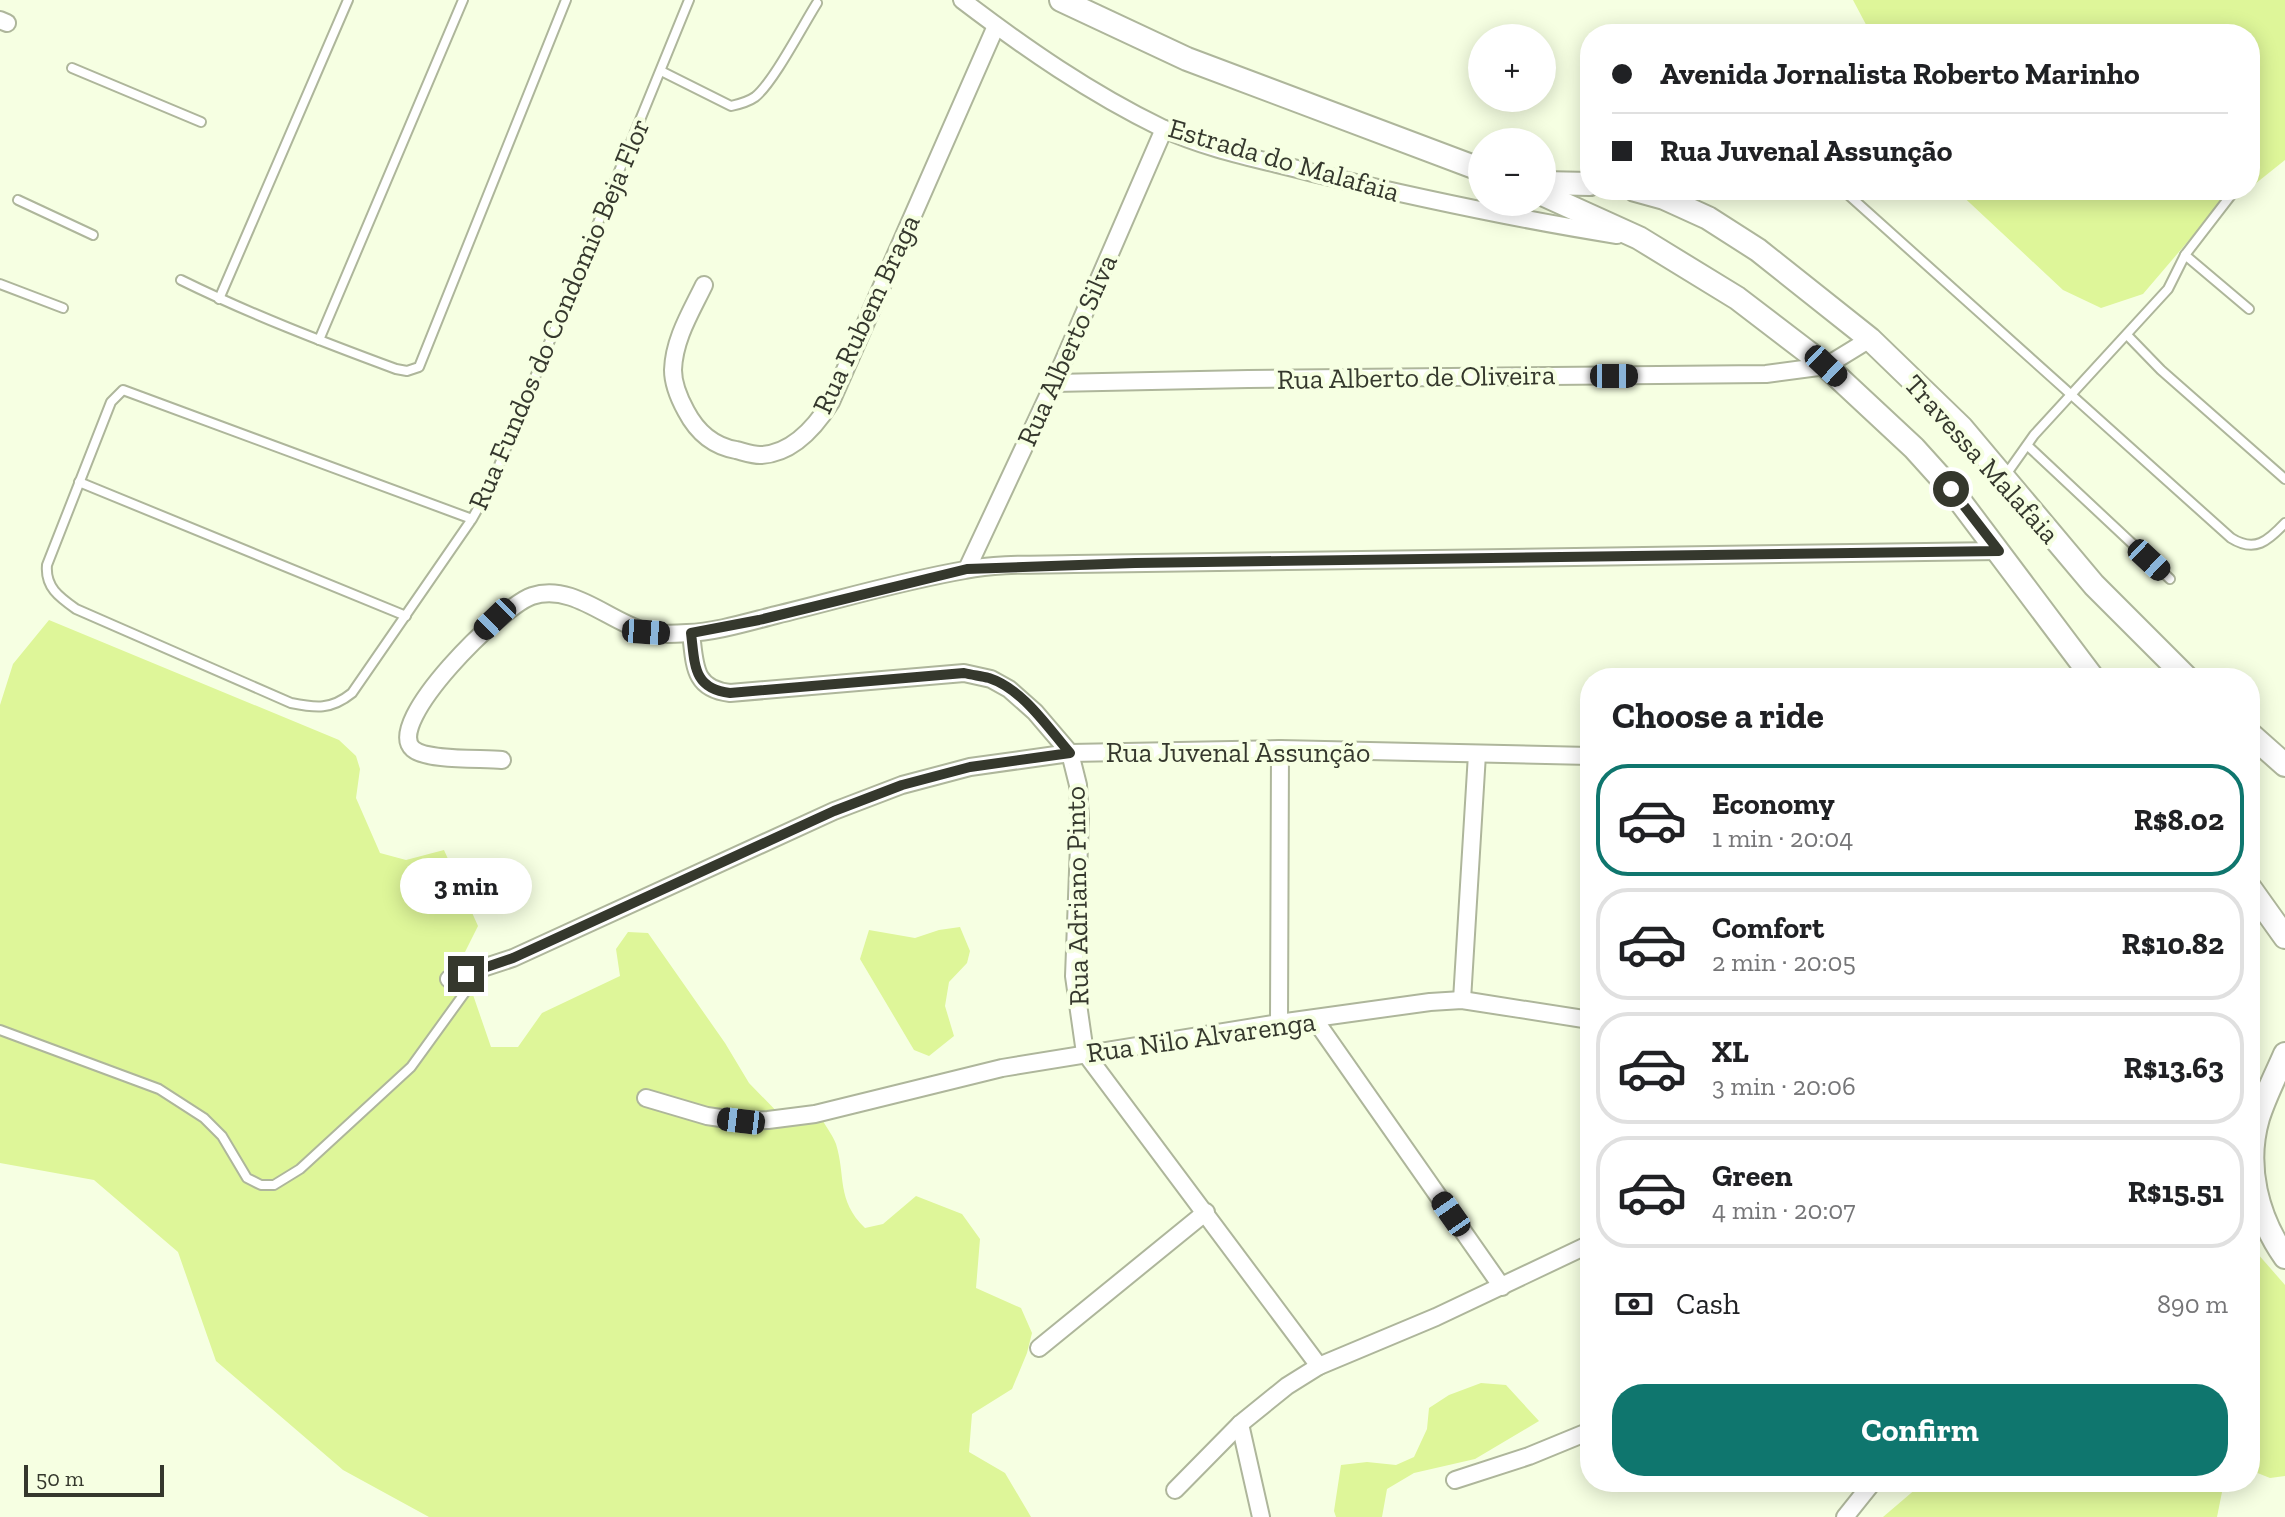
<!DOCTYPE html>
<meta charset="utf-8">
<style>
:root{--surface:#fff;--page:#f6f6f6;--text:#202124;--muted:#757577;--line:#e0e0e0;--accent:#0f766e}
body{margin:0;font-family:"Zilla Slab",serif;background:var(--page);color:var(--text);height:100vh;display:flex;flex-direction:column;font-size:30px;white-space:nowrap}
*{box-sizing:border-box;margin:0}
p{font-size:26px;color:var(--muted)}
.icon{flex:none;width:44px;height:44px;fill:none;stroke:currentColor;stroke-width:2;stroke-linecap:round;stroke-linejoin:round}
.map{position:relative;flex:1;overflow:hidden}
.details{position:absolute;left:1580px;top:668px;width:680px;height:824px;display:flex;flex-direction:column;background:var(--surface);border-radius:32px;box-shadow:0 4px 20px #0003}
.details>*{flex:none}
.hud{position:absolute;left:1580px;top:24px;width:680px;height:176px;border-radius:32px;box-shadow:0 4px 20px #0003;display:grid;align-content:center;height:176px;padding:0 32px;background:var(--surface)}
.controls{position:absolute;left:1468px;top:24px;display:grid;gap:16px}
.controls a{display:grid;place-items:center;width:88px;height:88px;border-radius:50%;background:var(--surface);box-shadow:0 4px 20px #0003;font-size:40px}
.scale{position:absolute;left:24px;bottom:20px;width:140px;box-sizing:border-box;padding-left:8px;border:4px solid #35382d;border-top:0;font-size:22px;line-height:28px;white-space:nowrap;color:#35382d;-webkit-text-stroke:6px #f6ffe2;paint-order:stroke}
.end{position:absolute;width:36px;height:36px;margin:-18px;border:10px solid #35382d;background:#fff;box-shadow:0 0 0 4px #fff}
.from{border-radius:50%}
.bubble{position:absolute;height:56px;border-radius:28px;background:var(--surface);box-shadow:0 4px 20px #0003;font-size:26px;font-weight:700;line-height:56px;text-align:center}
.car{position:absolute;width:24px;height:48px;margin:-24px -12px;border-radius:10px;box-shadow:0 0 6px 2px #0007;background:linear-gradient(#222 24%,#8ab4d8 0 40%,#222 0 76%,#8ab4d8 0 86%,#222 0)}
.hud b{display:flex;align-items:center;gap:28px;height:76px;font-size:30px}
.hud b+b{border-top:2px solid var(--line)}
.hud i{width:20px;height:20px;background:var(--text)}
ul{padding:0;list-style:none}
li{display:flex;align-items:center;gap:24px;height:112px;margin:0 16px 12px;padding:0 16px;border:4px solid var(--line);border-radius:32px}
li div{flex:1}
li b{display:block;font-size:30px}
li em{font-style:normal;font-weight:700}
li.active{border-color:var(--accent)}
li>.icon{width:72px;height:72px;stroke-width:1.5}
h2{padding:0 32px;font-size:36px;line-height:96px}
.pay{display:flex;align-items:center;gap:20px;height:88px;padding:0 32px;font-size:30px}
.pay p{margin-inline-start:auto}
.cta{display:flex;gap:16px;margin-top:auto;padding:16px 32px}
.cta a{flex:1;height:92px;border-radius:32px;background:var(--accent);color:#fff;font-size:32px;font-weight:700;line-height:92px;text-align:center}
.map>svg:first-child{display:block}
.green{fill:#def699}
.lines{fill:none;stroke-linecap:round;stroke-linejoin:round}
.service-casing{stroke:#aeb69b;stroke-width:12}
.minor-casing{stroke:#aeb69b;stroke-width:20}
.secondary-casing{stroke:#aeb69b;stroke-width:26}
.service{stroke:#fff;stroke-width:8}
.minor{stroke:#fff;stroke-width:16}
.secondary{stroke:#fff;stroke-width:22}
.route{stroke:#35382d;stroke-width:10}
.labels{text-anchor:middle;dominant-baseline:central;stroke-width:8;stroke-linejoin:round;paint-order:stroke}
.street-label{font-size:28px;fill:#35382d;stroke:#f6ffe2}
</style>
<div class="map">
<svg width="2285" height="1517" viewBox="0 0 2285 1517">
<rect width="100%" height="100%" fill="#f6ffe2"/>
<!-- green -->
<g class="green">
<path d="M1853 0H2285V160L2250 188V34H1871Z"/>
<path d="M1956 190H2236L2231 191 2143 294 2101 308 2063 290Z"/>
<path d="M49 620 339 740 356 756 360 769 356 798 380 853 406 860 444 850 478 926 461 960 491 1047H518L542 1013 620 976 616 949 628 932 648 933 725 1043 749 1083 785 1120 823 1121C827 1128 833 1136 836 1144 846 1176 836 1200 865 1228L883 1224 916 1196 962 1214 980 1239 976 1288 1021 1308 1032 1333 1027 1353 1012 1389 972 1414 969 1452 1005 1473 1031 1517H429L343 1470 216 1361 178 1252 94 1180 0 1163V705L13 664Z"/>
<path d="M960 927 970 951 967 963 949 982 945 1006 954 1036 929 1056 914 1050 860 959 869 930 915 938 939 930Z"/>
<path d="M2250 1245 2285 1285V1476L2270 1478 2250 1470Z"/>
<path d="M1481 1383 1506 1385 1539 1421 1475 1459 1414 1473 1387 1489 1382 1517H1336L1334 1511 1341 1465 1367 1462 1396 1465 1414 1457 1427 1429 1429 1408 1449 1395Z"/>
<path d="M1924 1482H2224L2217 1517H1883Z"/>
</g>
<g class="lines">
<defs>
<g id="service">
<path d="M72 68 201 122"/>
<path d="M661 71 731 106C740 104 748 102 755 97 773 83 803 25 817 3"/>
<path d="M1843 190 2231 538C2255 553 2268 541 2285 523"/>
<path d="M18 200 93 235"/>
<path d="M2185 255 2235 190"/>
<path d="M181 280C250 314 323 342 396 369L407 371 419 367 566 0"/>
<path d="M0 284 63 308"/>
<path d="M219 299 348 0"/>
<path d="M2128 336 2161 370 2285 479"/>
<path d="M319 340 463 0"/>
<path d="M2028 446 2170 579"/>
<path d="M2005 476 2034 435 2168 289 2185 255 2249 309"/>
<path d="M79 482 406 616"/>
<path d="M472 519 123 390 111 402 47 565C45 587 59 597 76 609L291 703C316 708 331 710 352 693L472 519 491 485 689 0"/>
<path d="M0 1030 159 1089 204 1118 222 1136 247 1178 261 1185H274L300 1169 411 1067 479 973"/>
</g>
<g id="minor">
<path d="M962 0C1025 48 1090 93 1162 128 1208 150 1264 160 1313 173 1414 197 1515 219 1617 235"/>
<path d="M0 20 7 23"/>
<path d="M704 285C691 312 674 339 673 370 673 383 680 400 686 411 697 432 713 446 736 450 744 452 753 455 760 455 792 454 816 426 831 402L996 26"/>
<path d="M1054 383 1248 379 1766 374 1826 366 1870 339"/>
<path d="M967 569 1054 383 1164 129"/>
<path d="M691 633C695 665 693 689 730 693L964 673 991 679 1009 689 1035 712 1070 753 1078 785 1080 819 1074 976 1085 1053 1319 1366"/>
<path d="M502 760C482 758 427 761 413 749 383 723 502 606 532 596 572 583 607 620 644 631 657 635 673 634 687 633 716 632 748 622 776 615 838 600 901 581 965 570 1000 563 1038 565 1074 564L1999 551"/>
<path d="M449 979 513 958 834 811 902 785 970 767 1070 753 1280 749 1590 756"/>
<path d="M1462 1000 1477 754"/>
<path d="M1315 1020 1502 1287"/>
<path d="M1279 1023 1280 749"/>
<path d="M646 1098 707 1116 741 1121 768 1120 815 1114 1002 1068 1279 1023 1430 1002 1462 1000 1590 1020"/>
<path d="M1039 1348 1206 1212"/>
<path d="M1240 1424 1261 1517"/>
<path d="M1455 1480 1529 1456 1590 1431"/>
<path d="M1175 1490 1240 1424 1287 1386 1319 1366 1436 1317 1590 1244"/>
<path d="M1845 1517 1873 1482"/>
</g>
<g id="secondary">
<path d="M1061 0 1187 59 1482 170"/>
<path d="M1542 183 1590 184"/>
<path d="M1635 190 1664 198 1708 218 1758 250 1870 339 1962 428 2094 585 2187 678"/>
<path d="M1542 194 1639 238 1737 298 1826 366 1914 448 1951 489 2093 678"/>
<path d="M2250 734 2285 765"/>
<path d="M2250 888 2285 937"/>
<path d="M2285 1054C2276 1075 2265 1096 2258 1118 2244 1166 2257 1217 2285 1257"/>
</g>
</defs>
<!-- service casing -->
<use href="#service" class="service-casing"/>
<!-- minor casing -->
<use href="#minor" class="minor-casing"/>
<!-- secondary casing -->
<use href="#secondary" class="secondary-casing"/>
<!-- service -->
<use href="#service" class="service"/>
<!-- minor -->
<use href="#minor" class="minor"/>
<!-- secondary -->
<use href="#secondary" class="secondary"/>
</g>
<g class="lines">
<!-- route -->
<path class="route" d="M466 974 513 958 834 811 902 785 970 767 1070 753C1048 728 1023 689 989 678 981 676 972 675 964 673L730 693C693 689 695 665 691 633L759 620 967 569 1135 563 1999 551 1951 489"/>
</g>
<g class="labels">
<!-- street labels -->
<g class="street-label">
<text transform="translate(1284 160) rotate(16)">Estrada do Malafaia</text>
<text transform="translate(559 314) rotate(-67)">Rua Fundos do Condomio Beja Flor</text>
<text transform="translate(866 314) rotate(-65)">Rua Rubem Braga</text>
<text transform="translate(1067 350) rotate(-66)">Rua Alberto Silva</text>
<text transform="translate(1416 377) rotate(-1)">Rua Alberto de Oliveira</text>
<text transform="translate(1982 459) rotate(48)">Travessa Malafaia</text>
<text x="1238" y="752">Rua Juvenal Assunção</text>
<text transform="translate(1077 896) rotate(-91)">Rua Adriano Pinto</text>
<text transform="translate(1201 1037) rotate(-8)">Rua Nilo Alvarenga</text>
</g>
</g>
</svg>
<div class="controls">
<a>+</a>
<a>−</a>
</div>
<div class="scale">50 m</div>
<i class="end from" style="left:1951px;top:489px"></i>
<i class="end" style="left:466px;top:974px"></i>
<div class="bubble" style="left:400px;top:858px;width:132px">3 min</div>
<i class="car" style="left:1826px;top:366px;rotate:133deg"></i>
<i class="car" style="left:1614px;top:376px;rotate:90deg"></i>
<i class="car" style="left:2149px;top:560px;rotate:133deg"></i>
<i class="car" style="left:495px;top:619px;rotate:226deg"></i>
<i class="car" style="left:646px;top:632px;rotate:94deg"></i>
<i class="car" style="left:741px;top:1121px;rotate:277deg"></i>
<i class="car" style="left:1451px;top:1214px;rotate:325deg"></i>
<div class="hud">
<b><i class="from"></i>Avenida Jornalista Roberto Marinho</b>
<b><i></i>Rua Juvenal Assunção</b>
</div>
<section class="details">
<h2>Choose a ride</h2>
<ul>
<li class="active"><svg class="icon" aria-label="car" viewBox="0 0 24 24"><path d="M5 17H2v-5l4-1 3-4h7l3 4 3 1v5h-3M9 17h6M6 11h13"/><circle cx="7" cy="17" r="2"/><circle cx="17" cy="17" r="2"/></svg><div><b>Economy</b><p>1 min · 20:04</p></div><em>R$8.02</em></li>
<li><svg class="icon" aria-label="car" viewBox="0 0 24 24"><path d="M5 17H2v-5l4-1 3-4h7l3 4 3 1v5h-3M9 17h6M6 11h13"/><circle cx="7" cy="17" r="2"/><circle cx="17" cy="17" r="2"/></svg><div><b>Comfort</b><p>2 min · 20:05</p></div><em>R$10.82</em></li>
<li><svg class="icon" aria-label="car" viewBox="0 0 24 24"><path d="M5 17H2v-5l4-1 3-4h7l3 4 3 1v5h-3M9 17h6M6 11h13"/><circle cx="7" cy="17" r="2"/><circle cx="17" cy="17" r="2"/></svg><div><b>XL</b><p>3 min · 20:06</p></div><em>R$13.63</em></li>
<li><svg class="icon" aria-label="car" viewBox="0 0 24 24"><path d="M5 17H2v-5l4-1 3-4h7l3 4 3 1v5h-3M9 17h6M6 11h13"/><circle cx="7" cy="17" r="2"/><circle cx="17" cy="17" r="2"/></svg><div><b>Green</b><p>4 min · 20:07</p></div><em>R$15.51</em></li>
</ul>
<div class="pay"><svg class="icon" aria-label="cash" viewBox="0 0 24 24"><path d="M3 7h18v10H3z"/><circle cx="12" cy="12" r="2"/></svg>Cash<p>890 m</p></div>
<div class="cta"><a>Confirm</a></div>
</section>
</div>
